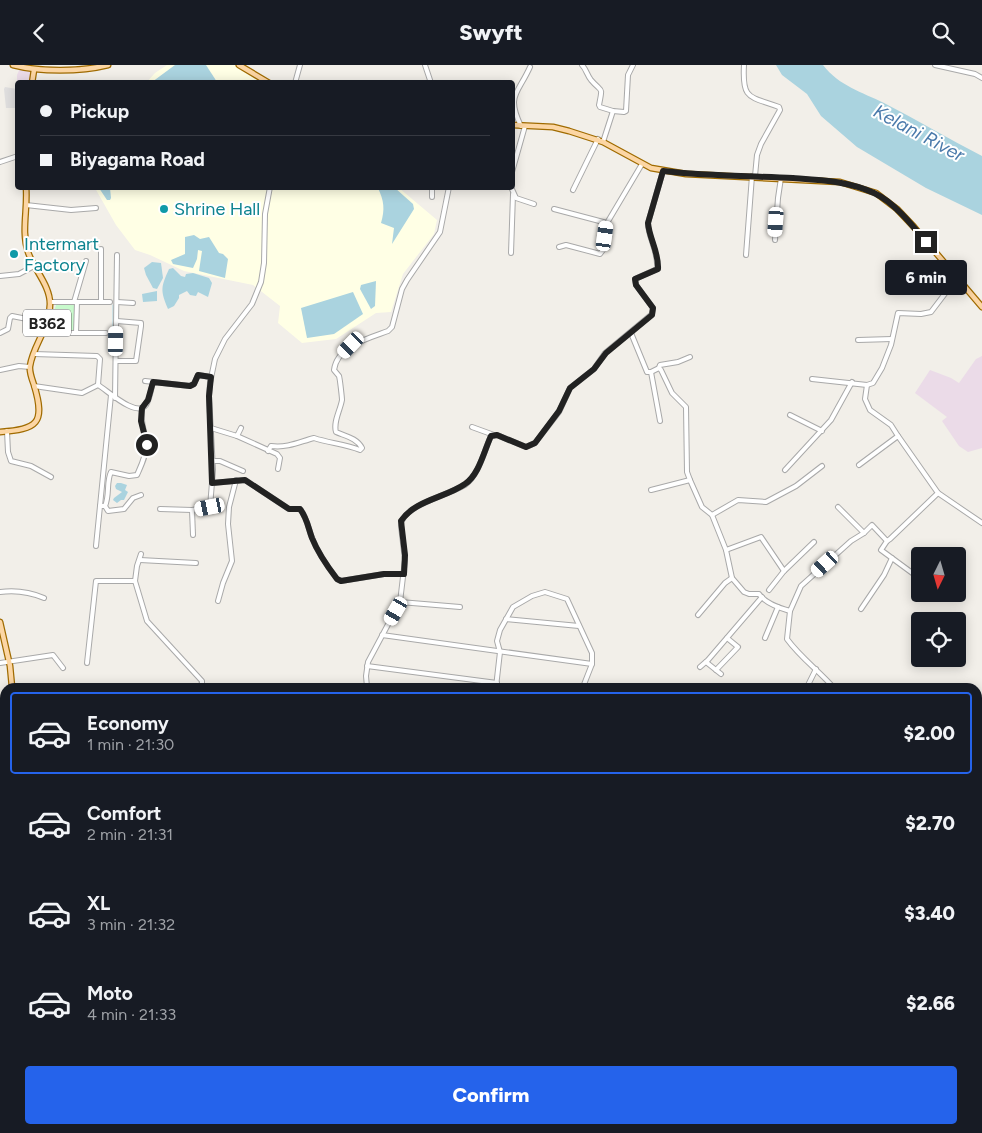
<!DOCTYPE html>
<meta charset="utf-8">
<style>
:root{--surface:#171b24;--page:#242831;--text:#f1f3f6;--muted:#9ea1a6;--line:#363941;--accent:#2563eb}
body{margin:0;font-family:Figtree,sans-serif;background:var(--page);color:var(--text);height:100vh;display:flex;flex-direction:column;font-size:19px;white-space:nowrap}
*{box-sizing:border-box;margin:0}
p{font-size:16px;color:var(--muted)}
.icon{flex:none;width:28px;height:28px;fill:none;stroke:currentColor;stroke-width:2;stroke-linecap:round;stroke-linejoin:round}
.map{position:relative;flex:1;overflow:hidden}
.side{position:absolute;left:0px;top:618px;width:982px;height:451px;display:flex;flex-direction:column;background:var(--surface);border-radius:15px 15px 0 0;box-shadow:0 2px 12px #0003}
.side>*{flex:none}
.banner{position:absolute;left:15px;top:15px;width:500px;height:110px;border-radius:5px;box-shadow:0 2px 12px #0003;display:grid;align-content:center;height:110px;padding:0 25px;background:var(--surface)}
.needle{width:32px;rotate:185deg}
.fabs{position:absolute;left:911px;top:482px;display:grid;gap:10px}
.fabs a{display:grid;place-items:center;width:55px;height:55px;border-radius:5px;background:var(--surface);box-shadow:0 2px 12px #0003;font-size:25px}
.end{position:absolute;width:22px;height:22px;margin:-11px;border:6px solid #222;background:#fff;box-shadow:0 0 0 2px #fff}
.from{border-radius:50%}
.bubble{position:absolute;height:35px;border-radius:5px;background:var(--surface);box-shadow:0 2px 12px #0003;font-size:16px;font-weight:800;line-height:35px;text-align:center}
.car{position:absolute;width:15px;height:30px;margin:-15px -8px;border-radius:6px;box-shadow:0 0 4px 1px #0007;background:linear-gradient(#fff 24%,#345 0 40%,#fff 0 76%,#345 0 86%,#fff 0)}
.banner b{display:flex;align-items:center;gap:18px;height:48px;font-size:19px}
.banner b+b{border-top:1px solid var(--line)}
.banner i{width:12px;height:12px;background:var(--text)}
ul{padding:9px 0 0;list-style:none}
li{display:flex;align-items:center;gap:15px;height:82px;margin:0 10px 8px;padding:0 15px;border:2px solid transparent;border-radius:5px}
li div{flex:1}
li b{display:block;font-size:19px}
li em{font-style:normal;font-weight:800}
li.active{border-color:var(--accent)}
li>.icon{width:45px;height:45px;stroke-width:1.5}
.primary-button{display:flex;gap:10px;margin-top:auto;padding:10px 25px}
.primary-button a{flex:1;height:58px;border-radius:5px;background:var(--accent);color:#fff;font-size:20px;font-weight:800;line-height:58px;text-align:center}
header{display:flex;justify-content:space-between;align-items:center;height:65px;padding:0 25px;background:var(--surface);font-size:22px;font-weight:800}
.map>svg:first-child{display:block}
.residential{fill:#e0dfdf}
.industrial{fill:#ebdbe8}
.education{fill:#ffffe5}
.grass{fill:#cdebb0}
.park{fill:#c8facc}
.water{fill:#aad3df}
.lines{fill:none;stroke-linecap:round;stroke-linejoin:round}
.stream{stroke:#aad3df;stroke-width:1}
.minor-casing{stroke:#a9a9a9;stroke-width:6}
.major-casing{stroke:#a06b00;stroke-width:7}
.minor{stroke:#fff;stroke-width:4}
.major{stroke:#fcd6a4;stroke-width:4.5}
.route{stroke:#222;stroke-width:6}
.culture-dot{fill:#0f9aa8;stroke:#fff;stroke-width:2}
.labels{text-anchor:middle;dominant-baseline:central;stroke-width:4;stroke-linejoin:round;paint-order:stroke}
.shield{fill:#fff;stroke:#646464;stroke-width:1}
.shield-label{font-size:16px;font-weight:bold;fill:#222}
.culture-label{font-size:18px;fill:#0d838f;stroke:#fff;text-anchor:start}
.water-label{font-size:19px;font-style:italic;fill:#4a7aab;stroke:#fff}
</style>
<header><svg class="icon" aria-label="back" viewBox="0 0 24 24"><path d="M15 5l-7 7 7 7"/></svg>Swyft<svg class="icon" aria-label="search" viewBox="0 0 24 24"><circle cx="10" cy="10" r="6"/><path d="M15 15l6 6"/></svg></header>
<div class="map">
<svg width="982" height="1068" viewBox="0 0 982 1068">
<rect width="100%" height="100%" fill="#f2efe9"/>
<!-- residential -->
<path class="residential" d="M5 22 17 24V43H6L4 24Z"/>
<!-- industrial -->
<g class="industrial">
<path d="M20 3 31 6 29 17 17 16V10Z"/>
<path d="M982 291V383L968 387 959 381 942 356 947 352 915 328 930 305 951 313 959 318 976 294Z"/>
<path d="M5 640V731L0 734V641Z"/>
<path d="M0 905 5 907V954L0 953Z"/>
<path d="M0 956 5 958V974L0 988Z"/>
<path d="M5 1021V1064H95L86 1068H0V1031L2 1023Z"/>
<path d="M113 1064H236L238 1068H105Z"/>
<path d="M392 1064H453L447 1068H394Z"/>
</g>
<!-- education -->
<g class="education">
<path d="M167 0H236L267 18H146L155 8Z"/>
<path d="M95 123H399L437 155 434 169 403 209 391 247 376 248 336 274 302 278 278 258 280 241 253 220 184 206 150 190 135 185 116 160Z"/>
</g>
<!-- grass -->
<path class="grass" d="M449 1064H667L671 1068H445Z"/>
<!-- park -->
<path class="park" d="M75 239 74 267C66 267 56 269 49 263L56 240Z"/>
<!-- water -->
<g class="water">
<path d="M175 0H206L217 17H152Z"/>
<path d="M776 0H823C839 21 862 27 884 38 917 55 949 74 982 91V150L926 123 857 82 821 51 807 29 782 10Z"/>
<path d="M99 123H112H110L111 133 110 135H107Z"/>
<path d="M378 123H395L413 139 414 144 392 179 394 163 381 158C385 144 384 136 378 123Z"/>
<path d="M194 170 200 174 209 172 219 188 223 189 228 194 225 213 199 206 202 186 198 185 197 194 193 203 173 199 171 195 185 189V172Z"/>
<path d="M152 197 161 198 163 213 157 224 153 223 146 210 144 203Z"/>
<path d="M173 203 181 211 185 212 186 209 193 208 209 213 212 218 208 232 198 227 196 231 190 230 187 226 179 230V233L174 241 168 244C160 225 161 222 169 204Z"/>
<path d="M376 216 375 241 371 244 360 224 361 220Z"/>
<path d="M157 226V236L143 237 142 229Z"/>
<path d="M353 227 363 249 334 269 307 273 301 243Z"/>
<path d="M117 418H121L127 420 125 425 128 427 124 435H121L117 438 113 435 114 433 122 427 116 424 115 421Z"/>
</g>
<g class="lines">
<!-- stream -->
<path class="stream" d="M113 266V240"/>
<defs>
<g id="minor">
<path d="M425 0 431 18"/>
<path d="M582 0C586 4 587 10 591 15 602 28 603 20 599 40L600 42 613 46 624 47 626 46 628 10 633 0"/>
<path d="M744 0C742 35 749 31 779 42L780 45 761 79 757 90 755 111"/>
<path d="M935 0 975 9 982 13"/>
<path d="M295 18 300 0"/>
<path d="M521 61C506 30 518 29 530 2"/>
<path d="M603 77 613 46"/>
<path d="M0 97 18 91"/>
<path d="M512 107 525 61"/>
<path d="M432 122V132"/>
<path d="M511 122 516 133 534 139"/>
<path d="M573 125 598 74"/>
<path d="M26 140 71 145 96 143"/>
<path d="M554 144 607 158"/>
<path d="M775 175 778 133 781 113"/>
<path d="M559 182 566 180 600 189 603 185 607 158 642 99"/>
<path d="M101 184V237"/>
<path d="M511 188 513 129"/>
<path d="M746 190 752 111"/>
<path d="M0 211 19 209 34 201"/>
<path d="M50 237H110"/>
<path d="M74 237 86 196"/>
<path d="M117 237 133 238"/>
<path d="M0 268 8 264 10 253 12 251 47 258"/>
<path d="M44 268H106"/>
<path d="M76 268 77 237"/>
<path d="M631 268 647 307H651L659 303 661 305 672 328 686 342 687 407 690 415 702 442 712 450 726 485 732 513 744 527 749 529H759C765 538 779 543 790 546L801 521 851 476 864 468 872 460 887 476 890 474 938 428 898 371 859 400"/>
<path d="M858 275 892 274"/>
<path d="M34 289 97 291 100 294 98 320"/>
<path d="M116 296H136L141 261V258L117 256"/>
<path d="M659 303 660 300 678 297 690 292"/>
<path d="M0 305 19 301 30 302"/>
<path d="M651 307 660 356"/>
<path d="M812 314 867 320 873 318 882 303 891 280 898 248 921 249 931 247 947 226 960 216"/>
<path d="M145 316 190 321 194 319 198 310 211 312"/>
<path d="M98 320C107 325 136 353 146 340 150 334 151 324 153 317"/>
<path d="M867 320 865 334 870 345 891 360 898 371"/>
<path d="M34 321 82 328 98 320"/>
<path d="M111 330 100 441H105L108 446 124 444 133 433 141 430"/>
<path d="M115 333 117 190"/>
<path d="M790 350 822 366"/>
<path d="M472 362 494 370"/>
<path d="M211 363 237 371 241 363"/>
<path d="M7 366 8 387 11 396 31 401 51 412"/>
<path d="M237 371 277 389 280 393 278 404"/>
<path d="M268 386 271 381C288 383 299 377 314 373 329 378 345 379 360 385L362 383C357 373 345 371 336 367 333 357 340 346 342 335 342 333 340 314 339 311L334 305C337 281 369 273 388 266L392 262 402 224 407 215 440 167 449 122"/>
<path d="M212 396H220L243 406"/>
<path d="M785 405 831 355 852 317"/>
<path d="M213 418 245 415 289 444H300C307 453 308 462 312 473 318 488 327 501 337 514L341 516 384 509H403"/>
<path d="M651 425 690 415"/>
<path d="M938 428 982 458"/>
<path d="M105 441C110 430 106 417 111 407L129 411 137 410C141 401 147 389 146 379 145 364 140 360 142 343"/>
<path d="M838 442 864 468"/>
<path d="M160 444 192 445 210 442 213 405 209 331 210 318 215 294 225 274 252 239 261 217 264 198 265 149 270 122"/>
<path d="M192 445 193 470"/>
<path d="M712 450 738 435 766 437 796 421 822 401"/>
<path d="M887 476 881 485 915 510"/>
<path d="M96 481 100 441"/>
<path d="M726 485 761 472 784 506"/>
<path d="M140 495 196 498"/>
<path d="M135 516 137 501 141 489"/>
<path d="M769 525 784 506 814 477"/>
<path d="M0 527C15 525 30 527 44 533"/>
<path d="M218 536 223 518 232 496 228 459 229 442 236 415"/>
<path d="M400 537 460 542"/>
<path d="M861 544 884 510 892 493"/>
<path d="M790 546 787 574C800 592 819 606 833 622"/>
<path d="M698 550 725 518 732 513"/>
<path d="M506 554 579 561"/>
<path d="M382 570 592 599"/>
<path d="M765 573 778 542"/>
<path d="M706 597 721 609"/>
<path d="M0 598 53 590 63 603"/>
<path d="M87 598 96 516H135L147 556 202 616V619L197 622"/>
<path d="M367 601 497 618"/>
<path d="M700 602 708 595 762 532"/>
<path d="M716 605 738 582 727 573"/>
<path d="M367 622 366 611 368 597 400 537 405 495 401 461C400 441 451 429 465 420 479 410 484 386 491 371L497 370 526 382 535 378 559 347 570 323 594 304 605 288 652 249 653 243 636 220 635 214 657 204C659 187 648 173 648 158L663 106"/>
<path d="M496 622 500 587 497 576 500 565 513 542 532 531 545 527 567 534 592 588V599L583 622"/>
<path d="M807 622 816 604"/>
<path d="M0 736 5 732"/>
<path d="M978 918 982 919"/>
<path d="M978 984 982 985"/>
<path d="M978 1007 982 989"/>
<path d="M818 1064H821"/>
<path d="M856 1064 876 1068"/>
<path d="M969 1068V1064"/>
</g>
<g id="major">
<path d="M13 0C40 7 80 7 108 0"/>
<path d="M239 0 269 18"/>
<path d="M32 18 34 5"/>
<path d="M512 60 553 62 569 66 603 77 651 103 686 109 840 117 876 128 897 144 914 162 982 242"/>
<path d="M0 367C37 364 46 359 34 320 32 314 29 307 30 301 33 280 50 263 50 239 50 220 34 205 28 187 21 166 28 144 26 122"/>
<path d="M0 557 10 601 12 622"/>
<path d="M0 1007 5 995"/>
</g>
</defs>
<!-- minor casing -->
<use href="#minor" class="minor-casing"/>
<!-- major casing -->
<use href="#major" class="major-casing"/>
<!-- minor -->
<use href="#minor" class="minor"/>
<!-- major -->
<use href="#major" class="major"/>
</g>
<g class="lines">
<!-- route -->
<path class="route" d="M147 380 141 356 142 343 148 335 153 317 190 321 194 319 198 310 211 312 209 331 212 418 245 415 289 444H300C307 453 308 462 312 473 318 488 327 501 337 514L341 516 384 509H404L405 490 401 456C415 435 445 433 465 419 479 410 484 386 491 371L497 370 526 382 535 378 559 346 570 323 594 304 606 288 652 250 653 243 636 220 635 214 658 204C659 187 649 173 648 158L663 106C706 111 750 111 793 113 821 115 848 116 874 128 894 137 913 161 926 177"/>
</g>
<!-- markers -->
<g class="culture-dot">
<circle cx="164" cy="144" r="5"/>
<circle cx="14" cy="189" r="5"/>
</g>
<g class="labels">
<!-- shield labels -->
<rect class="shield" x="23" y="244.5" width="48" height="27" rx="4"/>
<g class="shield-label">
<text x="47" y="258">B362</text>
</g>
<!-- culture labels -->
<g class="culture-label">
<text x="174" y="144">Shrine Hall</text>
<text x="24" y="179">Intermart<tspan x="24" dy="21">Factory</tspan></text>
</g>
<!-- water labels -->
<g class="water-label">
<text transform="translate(919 68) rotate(28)">Kelani River</text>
</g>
</g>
</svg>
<div class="fabs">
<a><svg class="needle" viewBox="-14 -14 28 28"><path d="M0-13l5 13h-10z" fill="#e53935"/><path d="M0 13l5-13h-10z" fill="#9ea1a6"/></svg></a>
<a><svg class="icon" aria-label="locate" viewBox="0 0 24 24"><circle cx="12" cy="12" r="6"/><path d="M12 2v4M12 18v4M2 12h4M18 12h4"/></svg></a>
</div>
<i class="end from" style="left:147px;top:380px"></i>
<i class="end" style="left:926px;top:177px"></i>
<div class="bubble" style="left:885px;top:195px;width:82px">6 min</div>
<i class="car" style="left:776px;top:157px;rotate:184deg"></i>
<i class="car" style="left:605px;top:171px;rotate:8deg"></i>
<i class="car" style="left:116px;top:276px;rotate:1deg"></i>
<i class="car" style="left:351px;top:280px;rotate:224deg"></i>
<i class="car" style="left:210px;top:442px;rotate:259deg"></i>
<i class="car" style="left:825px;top:499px;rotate:228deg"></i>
<i class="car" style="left:396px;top:546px;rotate:210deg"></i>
<div class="banner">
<b><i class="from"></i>Pickup</b>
<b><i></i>Biyagama Road</b>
</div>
<section class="side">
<ul>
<li class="active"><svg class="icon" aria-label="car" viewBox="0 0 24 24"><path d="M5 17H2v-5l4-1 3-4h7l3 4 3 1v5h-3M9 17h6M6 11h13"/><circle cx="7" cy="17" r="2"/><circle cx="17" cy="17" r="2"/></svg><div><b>Economy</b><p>1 min · 21:30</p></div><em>$2.00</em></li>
<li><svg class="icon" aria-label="car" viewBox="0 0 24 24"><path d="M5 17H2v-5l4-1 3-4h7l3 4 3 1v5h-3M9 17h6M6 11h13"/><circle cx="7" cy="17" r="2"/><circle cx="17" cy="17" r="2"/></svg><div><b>Comfort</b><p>2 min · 21:31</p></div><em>$2.70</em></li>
<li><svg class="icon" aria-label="car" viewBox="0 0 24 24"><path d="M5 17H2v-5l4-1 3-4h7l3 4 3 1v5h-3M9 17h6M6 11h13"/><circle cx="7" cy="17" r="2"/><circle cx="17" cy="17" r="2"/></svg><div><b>XL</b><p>3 min · 21:32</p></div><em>$3.40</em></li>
<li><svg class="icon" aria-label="car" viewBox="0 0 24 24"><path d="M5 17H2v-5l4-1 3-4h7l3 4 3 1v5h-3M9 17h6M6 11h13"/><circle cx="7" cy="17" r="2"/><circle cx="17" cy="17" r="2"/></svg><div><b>Moto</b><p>4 min · 21:33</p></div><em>$2.66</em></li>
</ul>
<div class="primary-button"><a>Confirm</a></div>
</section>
</div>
